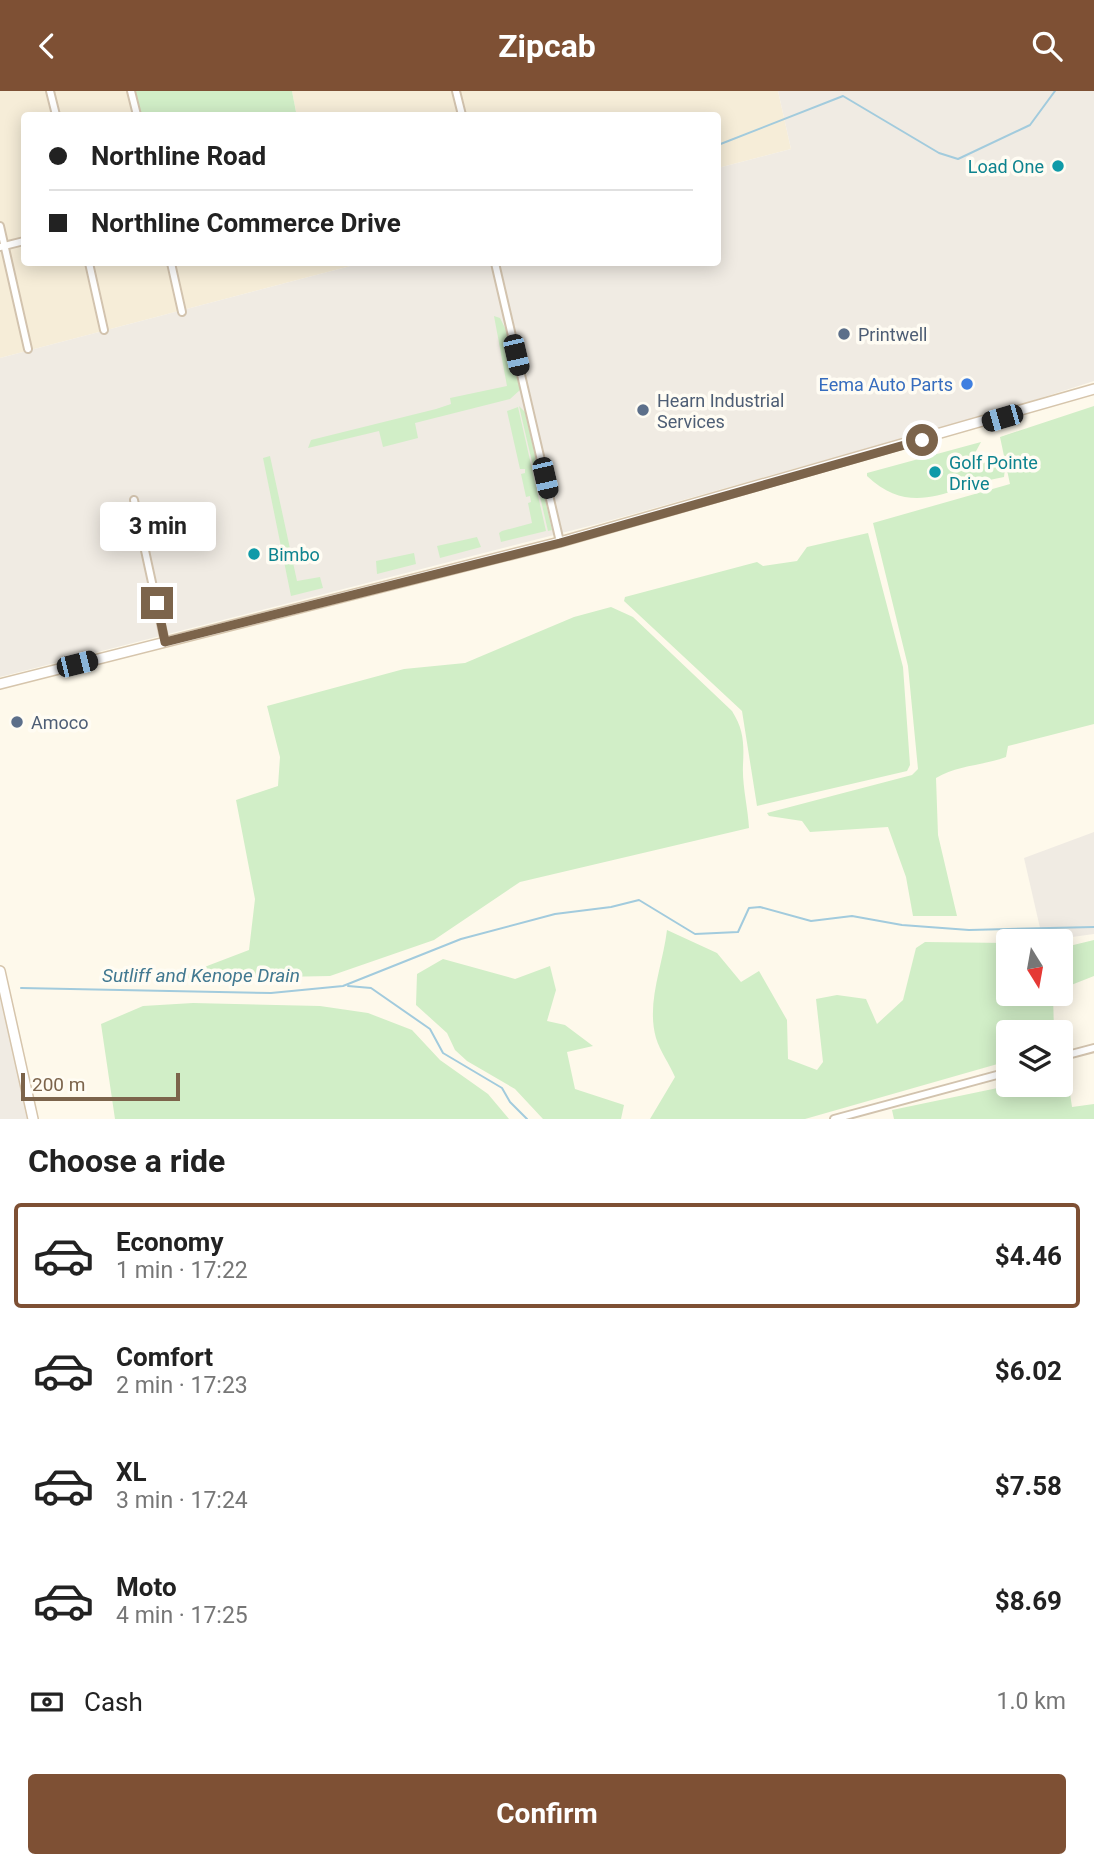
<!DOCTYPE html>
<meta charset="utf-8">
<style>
:root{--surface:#fff;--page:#f6f6f6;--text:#222;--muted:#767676;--line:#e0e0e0;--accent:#7e5034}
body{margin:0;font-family:Roboto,sans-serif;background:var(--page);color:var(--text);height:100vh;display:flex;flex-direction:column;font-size:26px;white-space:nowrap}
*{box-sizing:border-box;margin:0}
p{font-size:23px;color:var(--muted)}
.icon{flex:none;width:38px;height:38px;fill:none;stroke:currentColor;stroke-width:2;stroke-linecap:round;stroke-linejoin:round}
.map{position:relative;height:1028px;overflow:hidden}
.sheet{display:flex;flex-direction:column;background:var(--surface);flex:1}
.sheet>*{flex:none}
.hud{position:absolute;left:21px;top:21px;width:700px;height:154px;border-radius:7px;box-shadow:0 4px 18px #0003;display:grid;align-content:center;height:154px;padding:0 28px;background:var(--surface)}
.needle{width:46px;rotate:169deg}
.fabs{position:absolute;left:996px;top:838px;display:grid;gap:14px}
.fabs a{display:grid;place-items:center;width:77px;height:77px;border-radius:7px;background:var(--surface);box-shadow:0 4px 18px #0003;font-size:35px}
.scale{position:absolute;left:21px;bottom:18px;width:159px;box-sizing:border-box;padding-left:7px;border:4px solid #7c644b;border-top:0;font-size:19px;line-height:24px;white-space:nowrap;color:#7c644b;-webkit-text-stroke:5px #fffcf3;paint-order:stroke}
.end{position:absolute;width:32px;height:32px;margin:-16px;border:9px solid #7c644b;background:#fff;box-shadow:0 0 0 4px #fff}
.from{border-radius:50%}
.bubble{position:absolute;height:49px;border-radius:7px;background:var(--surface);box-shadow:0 4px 18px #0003;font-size:23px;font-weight:700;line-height:49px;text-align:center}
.car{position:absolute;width:21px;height:42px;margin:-21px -10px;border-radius:9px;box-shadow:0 0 5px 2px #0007;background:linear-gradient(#222 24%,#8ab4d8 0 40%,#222 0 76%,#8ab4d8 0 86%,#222 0)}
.hud b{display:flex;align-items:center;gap:24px;height:66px;font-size:26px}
.hud b+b{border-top:2px solid var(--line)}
.hud i{width:18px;height:18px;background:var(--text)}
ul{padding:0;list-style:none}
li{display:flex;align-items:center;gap:21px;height:105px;margin:0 14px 10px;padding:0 14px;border:4px solid transparent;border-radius:7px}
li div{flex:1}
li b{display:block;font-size:26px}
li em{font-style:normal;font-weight:700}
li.current{border-color:var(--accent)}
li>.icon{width:63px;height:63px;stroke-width:1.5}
h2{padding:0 28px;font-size:32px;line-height:84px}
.pay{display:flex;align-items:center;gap:18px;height:77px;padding:0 28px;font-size:26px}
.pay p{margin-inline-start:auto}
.action{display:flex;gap:14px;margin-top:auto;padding:14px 28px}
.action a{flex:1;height:80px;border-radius:7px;background:var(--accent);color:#fff;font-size:28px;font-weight:700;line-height:80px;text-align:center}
header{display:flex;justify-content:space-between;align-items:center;height:91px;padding:0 28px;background:var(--accent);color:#fff;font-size:32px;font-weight:700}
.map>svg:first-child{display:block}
.residential{fill:#f6edd8}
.industrial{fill:#f0ebe3}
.green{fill:#d1eec7}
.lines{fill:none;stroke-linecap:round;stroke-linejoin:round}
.stream{stroke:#a2cbdd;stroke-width:2}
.street-casing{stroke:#d2c3ae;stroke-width:10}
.secondary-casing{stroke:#d6c5ac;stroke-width:12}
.street{stroke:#fff;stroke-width:6}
.secondary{stroke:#fff;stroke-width:9}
.route{stroke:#7c644b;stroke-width:9}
.culture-dot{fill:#0f9aa8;stroke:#fffcf3;stroke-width:2.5}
.service-dot{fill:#5c6f8a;stroke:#fffcf3;stroke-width:2.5}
.shop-dot{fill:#3f7fe0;stroke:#fffcf3;stroke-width:2.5}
.labels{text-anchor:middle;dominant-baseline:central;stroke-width:7;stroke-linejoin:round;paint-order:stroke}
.culture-label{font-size:18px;fill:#0d838f;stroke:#fffcf3;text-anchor:start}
.service-label{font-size:18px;fill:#4e5e75;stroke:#fffcf3;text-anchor:start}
.shop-label{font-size:18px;fill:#366cbe;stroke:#fffcf3;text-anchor:end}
.water-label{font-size:19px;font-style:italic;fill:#417890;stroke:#fffcf3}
</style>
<header><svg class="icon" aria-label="back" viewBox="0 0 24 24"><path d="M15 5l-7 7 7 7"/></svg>Zipcab<svg class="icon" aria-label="search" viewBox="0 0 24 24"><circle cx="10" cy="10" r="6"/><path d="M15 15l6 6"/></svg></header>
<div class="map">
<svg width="1094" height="1028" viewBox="0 0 1094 1028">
<rect width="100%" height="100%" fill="#fef9eb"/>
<!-- residential -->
<g class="residential">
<path d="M0 0H134L139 24H24V172H362L0 267Z"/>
<path d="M292 0H778L791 58 718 77V24H281L296 20Z"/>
</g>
<!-- industrial -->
<g class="industrial">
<path d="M778 0H1094V290L1007 318 601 432 0 586V267L362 172H718V77L791 58Z"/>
<path d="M1094 741V843L1043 850 1024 767Z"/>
<path d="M0 900 4 919 28 1028H0Z"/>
</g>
<!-- green -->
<g class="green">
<path d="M134 0H292L296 21 281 24H139Z"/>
<path d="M494 225 500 227 507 241 520 299 510 308 415 332 418 347 383 356 379 340 308 357 311 349 436 318 451 313 450 307 507 295Z"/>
<path d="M519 315 525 321 552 439 548 440Z"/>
<path d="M1094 315V633L1008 655 1006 666C982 675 957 674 936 687L938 744 957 825H913L906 786 888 736 810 741 802 730 769 725 767 722 912 684 918 678 908 575 873 432 1010 393 1000 346Z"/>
<path d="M518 316 546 440 501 451 499 442 502 440 532 432 528 412 531 411 530 405 526 406 521 383 525 382V378H520L507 320Z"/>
<path d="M981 351 975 362 989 373 1005 378 1004 386C951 395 914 429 867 385V382Z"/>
<path d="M270 365 297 490 320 486 323 497 291 505 263 367Z"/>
<path d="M868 442 903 576 910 674 907 680 757 715 742 620 624 510 625 506 757 471 763 475 797 470 807 456Z"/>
<path d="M477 446 481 456 440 467 437 455Z"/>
<path d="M414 462 416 473 377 483 376 470Z"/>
<path d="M611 516 633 526 732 620C744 639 744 653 743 674 742 694 748 717 749 737L520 791 434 849 330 885 173 888 249 859 255 808 236 709 278 695 280 666 267 615 404 578 465 572 574 526Z"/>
<path d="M667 839 717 862 741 891 759 880 787 929 788 968 817 979 823 971 816 908 837 904 866 908 877 933 903 909 916 857 925 851 1008 852V903H1053L1054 941 1008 942V970L805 1028H650L675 986C670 974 660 960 656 947 646 912 663 874 667 839Z"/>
<path d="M1094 849V885L1061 898V857Z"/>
<path d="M443 868 515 888 550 875 556 899 547 930 565 934 593 955 567 961 575 998 624 1014 621 1028H543L515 998 467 970 455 959 447 942 416 914 417 883Z"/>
<path d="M193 912 320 915 368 922 412 939 440 969 488 1003 509 1028H115L101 933 143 915Z"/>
<path d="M1067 982 1072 1016 1094 1013V1028H894L892 1019 1012 994H1060L1061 984Z"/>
</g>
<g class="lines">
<!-- stream -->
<g class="stream">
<path d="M718 54 843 5 939 62 958 68 1030 34 1055 0"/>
<path d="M22 165H24"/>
<path d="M348 895 371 897 430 938 443 962 502 997 510 1011 527 1028"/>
<path d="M21 897 271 902 343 895 461 848 555 823 611 816 639 809 695 843 738 841 749 817 760 816 811 830 852 825 902 834 969 839 1094 836"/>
</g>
<defs>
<g id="street">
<path d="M50 0 56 24"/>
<path d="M131 0 137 24"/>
<path d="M456 0 462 24"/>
<path d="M0 135 28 258"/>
<path d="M0 156 24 150"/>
<path d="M89 172 104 239"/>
<path d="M171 172 182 221"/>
<path d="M495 172 560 451"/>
<path d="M134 409 165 551"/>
<path d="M1060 966 1094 957"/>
<path d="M834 1028 1008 981"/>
</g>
<g id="secondary">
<path d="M0 593 560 451 1094 298"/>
<path d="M0 880 33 1028"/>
</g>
</defs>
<!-- street casing -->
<use href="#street" class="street-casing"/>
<!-- secondary casing -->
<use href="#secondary" class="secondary-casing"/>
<!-- street -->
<use href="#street" class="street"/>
<!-- secondary -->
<use href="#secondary" class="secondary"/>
</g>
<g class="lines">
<!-- route -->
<path class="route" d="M157 512 165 551 560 452 922 349"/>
</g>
<!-- markers -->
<g class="culture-dot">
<circle cx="1058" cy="75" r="7"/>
<circle cx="935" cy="381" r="7"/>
<circle cx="254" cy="463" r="7"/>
</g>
<g class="service-dot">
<circle cx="844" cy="243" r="7"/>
<circle cx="643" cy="319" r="7"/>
<circle cx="17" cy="631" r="7"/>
</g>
<circle class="shop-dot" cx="967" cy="293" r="7"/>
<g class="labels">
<!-- culture labels -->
<g class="culture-label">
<text x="1044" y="75" text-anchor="end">Load One</text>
<text x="949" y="371">Golf Pointe<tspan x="949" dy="21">Drive</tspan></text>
<text x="268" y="463">Bimbo</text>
</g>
<!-- service labels -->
<g class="service-label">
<text x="858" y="243">Printwell</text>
<text x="657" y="309">Hearn Industrial<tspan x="657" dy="21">Services</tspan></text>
<text x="31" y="631">Amoco</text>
</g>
<!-- shop labels -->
<g class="shop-label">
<text x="953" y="293">Eema Auto Parts</text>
</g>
<!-- water labels -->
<g class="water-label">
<text x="201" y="884">Sutliff and Kenope Drain</text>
</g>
</g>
</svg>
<div class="fabs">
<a><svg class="needle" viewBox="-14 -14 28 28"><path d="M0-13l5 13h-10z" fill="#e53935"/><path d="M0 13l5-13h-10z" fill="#767676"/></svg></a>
<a><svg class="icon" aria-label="layers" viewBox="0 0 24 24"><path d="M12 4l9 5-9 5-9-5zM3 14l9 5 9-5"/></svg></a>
</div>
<div class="scale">200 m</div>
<i class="end from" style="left:922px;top:349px"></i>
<i class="end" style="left:157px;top:512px"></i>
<div class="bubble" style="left:100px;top:411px;width:116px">3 min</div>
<i class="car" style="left:516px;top:264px;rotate:167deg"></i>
<i class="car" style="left:1002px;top:327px;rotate:254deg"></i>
<i class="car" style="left:545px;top:387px;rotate:167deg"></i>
<i class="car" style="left:77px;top:573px;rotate:76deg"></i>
<div class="hud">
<b><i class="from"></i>Northline Road</b>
<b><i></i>Northline Commerce Drive</b>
</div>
</div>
<section class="sheet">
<h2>Choose a ride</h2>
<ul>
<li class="current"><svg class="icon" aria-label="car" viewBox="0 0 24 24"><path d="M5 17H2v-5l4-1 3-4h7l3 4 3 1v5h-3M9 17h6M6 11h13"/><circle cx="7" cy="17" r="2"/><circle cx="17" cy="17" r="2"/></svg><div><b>Economy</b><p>1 min · 17:22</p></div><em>$4.46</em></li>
<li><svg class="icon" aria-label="car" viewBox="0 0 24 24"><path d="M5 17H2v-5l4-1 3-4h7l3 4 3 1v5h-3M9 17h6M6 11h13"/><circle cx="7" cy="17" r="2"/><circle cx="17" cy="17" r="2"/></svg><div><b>Comfort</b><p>2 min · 17:23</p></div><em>$6.02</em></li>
<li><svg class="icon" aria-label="car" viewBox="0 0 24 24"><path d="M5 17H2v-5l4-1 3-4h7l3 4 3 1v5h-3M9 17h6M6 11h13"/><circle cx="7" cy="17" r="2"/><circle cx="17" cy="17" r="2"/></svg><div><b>XL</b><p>3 min · 17:24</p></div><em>$7.58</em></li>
<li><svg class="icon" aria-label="car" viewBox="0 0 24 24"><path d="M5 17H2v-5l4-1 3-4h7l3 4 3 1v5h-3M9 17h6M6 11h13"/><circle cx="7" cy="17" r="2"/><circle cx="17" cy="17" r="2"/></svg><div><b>Moto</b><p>4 min · 17:25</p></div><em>$8.69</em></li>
</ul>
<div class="pay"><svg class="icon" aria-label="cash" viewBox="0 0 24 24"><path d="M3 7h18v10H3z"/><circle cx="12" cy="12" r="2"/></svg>Cash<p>1.0 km</p></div>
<div class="action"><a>Confirm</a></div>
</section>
